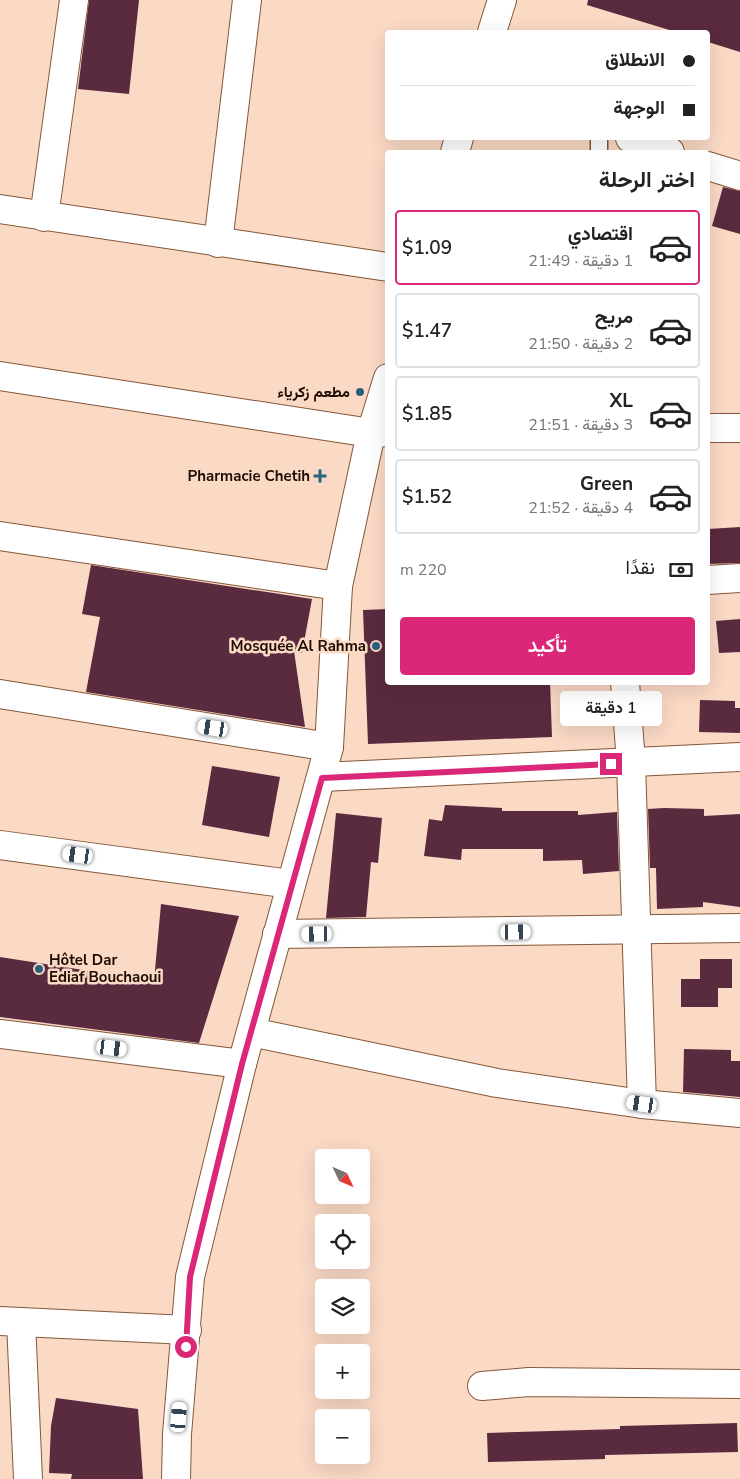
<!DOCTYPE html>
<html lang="ar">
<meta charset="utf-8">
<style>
:root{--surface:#fff;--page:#f2f2f2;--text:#222;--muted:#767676;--line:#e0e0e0;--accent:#db2777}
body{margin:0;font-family:"Nunito Sans",Vazirmatn,sans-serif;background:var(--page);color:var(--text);direction:rtl;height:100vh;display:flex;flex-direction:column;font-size:19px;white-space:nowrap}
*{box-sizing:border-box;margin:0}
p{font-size:16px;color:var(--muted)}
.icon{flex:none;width:28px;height:28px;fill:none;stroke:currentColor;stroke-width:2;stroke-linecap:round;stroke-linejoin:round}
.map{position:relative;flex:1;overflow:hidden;direction:ltr}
.side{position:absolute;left:385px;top:150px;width:325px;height:535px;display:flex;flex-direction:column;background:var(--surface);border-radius:5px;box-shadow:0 5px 20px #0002;direction:rtl}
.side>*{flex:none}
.hud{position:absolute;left:385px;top:30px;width:325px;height:110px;border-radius:5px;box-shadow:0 5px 20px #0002;direction:rtl;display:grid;align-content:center;height:110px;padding:0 15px;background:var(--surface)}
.needle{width:32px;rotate:134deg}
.tools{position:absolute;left:315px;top:1149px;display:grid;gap:10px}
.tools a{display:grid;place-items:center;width:55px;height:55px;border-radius:5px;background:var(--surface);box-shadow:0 5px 20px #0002;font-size:25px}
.end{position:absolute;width:22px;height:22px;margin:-11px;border:6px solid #db2777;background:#fff;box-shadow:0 0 0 2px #fff}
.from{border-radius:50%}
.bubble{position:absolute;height:35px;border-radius:5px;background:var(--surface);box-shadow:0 5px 20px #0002;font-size:16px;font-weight:600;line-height:35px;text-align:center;direction:rtl}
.car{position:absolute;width:15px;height:30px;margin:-15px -8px;border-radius:6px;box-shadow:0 0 4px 1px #0007;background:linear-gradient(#fff 24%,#345 0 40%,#fff 0 76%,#345 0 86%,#fff 0)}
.hud b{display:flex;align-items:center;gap:18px;height:48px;font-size:19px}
.hud b+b{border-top:1px solid var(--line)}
.hud i{width:12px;height:12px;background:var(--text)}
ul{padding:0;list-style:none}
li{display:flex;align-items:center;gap:15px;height:75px;margin:0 10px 8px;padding:0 5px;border:2px solid var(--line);border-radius:5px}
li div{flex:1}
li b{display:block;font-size:19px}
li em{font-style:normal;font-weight:600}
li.selected{border-color:var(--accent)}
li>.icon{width:45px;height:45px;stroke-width:1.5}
h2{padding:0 15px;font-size:22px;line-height:60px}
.pay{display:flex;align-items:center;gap:12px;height:55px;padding:0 15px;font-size:19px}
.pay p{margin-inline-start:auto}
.cta{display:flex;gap:10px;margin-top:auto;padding:10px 15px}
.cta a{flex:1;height:58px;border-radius:5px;background:var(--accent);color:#fff;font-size:20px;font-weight:600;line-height:58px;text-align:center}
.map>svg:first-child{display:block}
.building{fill:#5a2a3f}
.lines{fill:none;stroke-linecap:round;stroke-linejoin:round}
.service-casing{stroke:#855738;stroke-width:19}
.minor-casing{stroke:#855738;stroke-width:30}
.tertiary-casing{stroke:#855738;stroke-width:30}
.service{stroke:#fff;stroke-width:16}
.minor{stroke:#fff;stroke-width:28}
.tertiary{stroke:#fff;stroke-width:28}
.route{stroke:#db2777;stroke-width:6}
.poi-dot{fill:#2b607c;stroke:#fad9c5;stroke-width:2}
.labels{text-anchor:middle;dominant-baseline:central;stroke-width:5;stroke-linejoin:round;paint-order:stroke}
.poi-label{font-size:15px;font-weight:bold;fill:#1e0c02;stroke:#fad9c5;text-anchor:end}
</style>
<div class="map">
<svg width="740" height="1479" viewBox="0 0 740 1479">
<rect width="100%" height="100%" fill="#fad9c5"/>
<!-- building -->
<g class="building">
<path d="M89 0H139L129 94 78 89Z"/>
<path d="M588 0H740V52L708 42V32H676L587 5Z"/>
<path d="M723 187 740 191V234L712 226Z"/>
<path d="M740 527V563L708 564V529Z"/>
<path d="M91 565 312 599 302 653 294 651 305 727 86 692 100 617 82 614Z"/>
<path d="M388 609V682H550L552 737 368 744 363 610Z"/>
<path d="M740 619V652L719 653 716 621Z"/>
<path d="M700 700 735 701V708H740V733L699 732Z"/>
<path d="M212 766 280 777 269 837 202 825Z"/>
<path d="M445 805 502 808V811H578V815L617 812 619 871 583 874 582 860 543 861V849H462L461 860 424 856 429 819 442 821Z"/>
<path d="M664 808 704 809V816L740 814V907L703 902V907L657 909 656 868H650L648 809Z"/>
<path d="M336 813 382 818 378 863 371 862 366 917 326 918Z"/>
<path d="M161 904 239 916 199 1043 0 1017V957L154 981Z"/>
<path d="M700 959H732V988H718V1007H681V979H700Z"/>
<path d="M684 1049 731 1050V1061H740V1097L683 1092Z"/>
<path d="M56 1398 138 1409 143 1479H71L72 1474 49 1473 51 1426Z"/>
<path d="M737 1423 738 1452 605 1455V1459L488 1462 487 1433 620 1429V1426Z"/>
</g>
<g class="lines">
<defs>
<path id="service" d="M599 138V152"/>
<g id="minor">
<path d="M630 138 670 152"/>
<path d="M708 166 740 176"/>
<path d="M0 209 388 267"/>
<path d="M44 217 74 0"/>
<path d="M218 243 247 0"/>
<path d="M0 376 371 433 388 432"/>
<path d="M708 428H740"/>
<path d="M0 536 338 586"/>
<path d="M708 580 740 578"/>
<path d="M625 682 631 763 642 1104"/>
<path d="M0 694 329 747"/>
<path d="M322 777 740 757"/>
<path d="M0 845 291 884"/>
<path d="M277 934 740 928"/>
<path d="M251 1032 497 1083 642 1104 740 1113"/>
<path d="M0 1321 187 1330"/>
<path d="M21 1322 28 1479"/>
<path d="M482 1386 529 1382 740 1384"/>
<path d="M176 1479 177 1434 190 1277 242 1064"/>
</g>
<g id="tertiary">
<path d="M492 32 502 0"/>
<path d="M455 152 459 138"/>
<path d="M0 1034 242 1064 329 747 338 586 371 433 388 378"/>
</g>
</defs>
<!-- service casing -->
<use href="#service" class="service-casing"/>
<!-- minor casing -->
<use href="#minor" class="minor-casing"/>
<!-- tertiary casing -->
<use href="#tertiary" class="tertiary-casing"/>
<!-- service -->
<use href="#service" class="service"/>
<!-- minor -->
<use href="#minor" class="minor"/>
<!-- tertiary -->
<use href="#tertiary" class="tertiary"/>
</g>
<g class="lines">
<!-- route -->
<path class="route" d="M186 1347 190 1277 242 1064 322 778 611 764"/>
</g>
<!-- markers -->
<g class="poi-dot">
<circle cx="360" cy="392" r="5"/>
<path d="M317.5 468.5h5v5h5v5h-5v5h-5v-5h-5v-5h5z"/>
<circle cx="376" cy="646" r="5"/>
<circle cx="39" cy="969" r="5"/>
</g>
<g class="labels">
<!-- poi labels -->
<g class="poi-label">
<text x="350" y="392">مطعم زكرياء</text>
<text x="310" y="476">Pharmacie Chetih</text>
<text x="366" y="646">Mosquée Al Rahma</text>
<text x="49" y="960" text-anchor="start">Hôtel Dar<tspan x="49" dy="17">Ediaf Bouchaoui</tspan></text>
</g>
</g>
</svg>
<div class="tools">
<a><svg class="needle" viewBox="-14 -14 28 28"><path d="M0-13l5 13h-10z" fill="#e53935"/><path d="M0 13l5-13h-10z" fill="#767676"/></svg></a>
<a><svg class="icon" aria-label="locate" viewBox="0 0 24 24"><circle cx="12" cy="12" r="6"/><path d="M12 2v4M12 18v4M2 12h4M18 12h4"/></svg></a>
<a><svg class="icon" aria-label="layers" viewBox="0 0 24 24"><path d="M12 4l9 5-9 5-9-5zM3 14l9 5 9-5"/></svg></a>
<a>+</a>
<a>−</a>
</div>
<i class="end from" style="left:186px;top:1347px"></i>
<i class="end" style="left:611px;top:764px"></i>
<div class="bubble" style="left:560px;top:691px;width:102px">1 دقيقة</div>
<i class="car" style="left:213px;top:728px;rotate:279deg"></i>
<i class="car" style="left:78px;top:855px;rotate:278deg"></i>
<i class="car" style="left:516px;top:932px;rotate:89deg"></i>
<i class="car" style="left:317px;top:934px;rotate:269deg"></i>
<i class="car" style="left:112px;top:1048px;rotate:97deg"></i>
<i class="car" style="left:642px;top:1104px;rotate:279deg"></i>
<i class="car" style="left:179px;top:1417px;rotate:5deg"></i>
<div class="hud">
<b><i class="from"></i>الانطلاق</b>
<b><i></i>الوجهة</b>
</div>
<section class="side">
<h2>اختر الرحلة</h2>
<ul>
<li class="selected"><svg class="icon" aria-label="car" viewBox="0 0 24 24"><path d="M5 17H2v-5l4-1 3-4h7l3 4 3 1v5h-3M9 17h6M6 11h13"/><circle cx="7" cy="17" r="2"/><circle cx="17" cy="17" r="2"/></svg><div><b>اقتصادي</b><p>1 دقيقة · 21:49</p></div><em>$1.09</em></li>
<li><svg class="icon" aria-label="car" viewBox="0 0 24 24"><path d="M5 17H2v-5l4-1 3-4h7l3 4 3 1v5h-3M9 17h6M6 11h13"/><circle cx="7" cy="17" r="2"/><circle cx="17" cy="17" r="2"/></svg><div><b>مريح</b><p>2 دقيقة · 21:50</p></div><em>$1.47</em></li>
<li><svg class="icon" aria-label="car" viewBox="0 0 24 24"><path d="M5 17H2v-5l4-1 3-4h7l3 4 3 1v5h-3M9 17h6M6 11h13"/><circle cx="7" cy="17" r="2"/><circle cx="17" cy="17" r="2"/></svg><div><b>XL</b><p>3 دقيقة · 21:51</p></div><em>$1.85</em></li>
<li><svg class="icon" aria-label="car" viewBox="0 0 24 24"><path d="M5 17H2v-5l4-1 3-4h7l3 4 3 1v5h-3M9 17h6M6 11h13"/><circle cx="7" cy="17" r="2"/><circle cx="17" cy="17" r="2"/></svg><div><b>Green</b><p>4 دقيقة · 21:52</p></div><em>$1.52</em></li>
</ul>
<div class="pay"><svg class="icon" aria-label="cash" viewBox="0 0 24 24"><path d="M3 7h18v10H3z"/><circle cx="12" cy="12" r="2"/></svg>نقدًا<p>220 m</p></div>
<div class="cta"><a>تأكيد</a></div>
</section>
</div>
